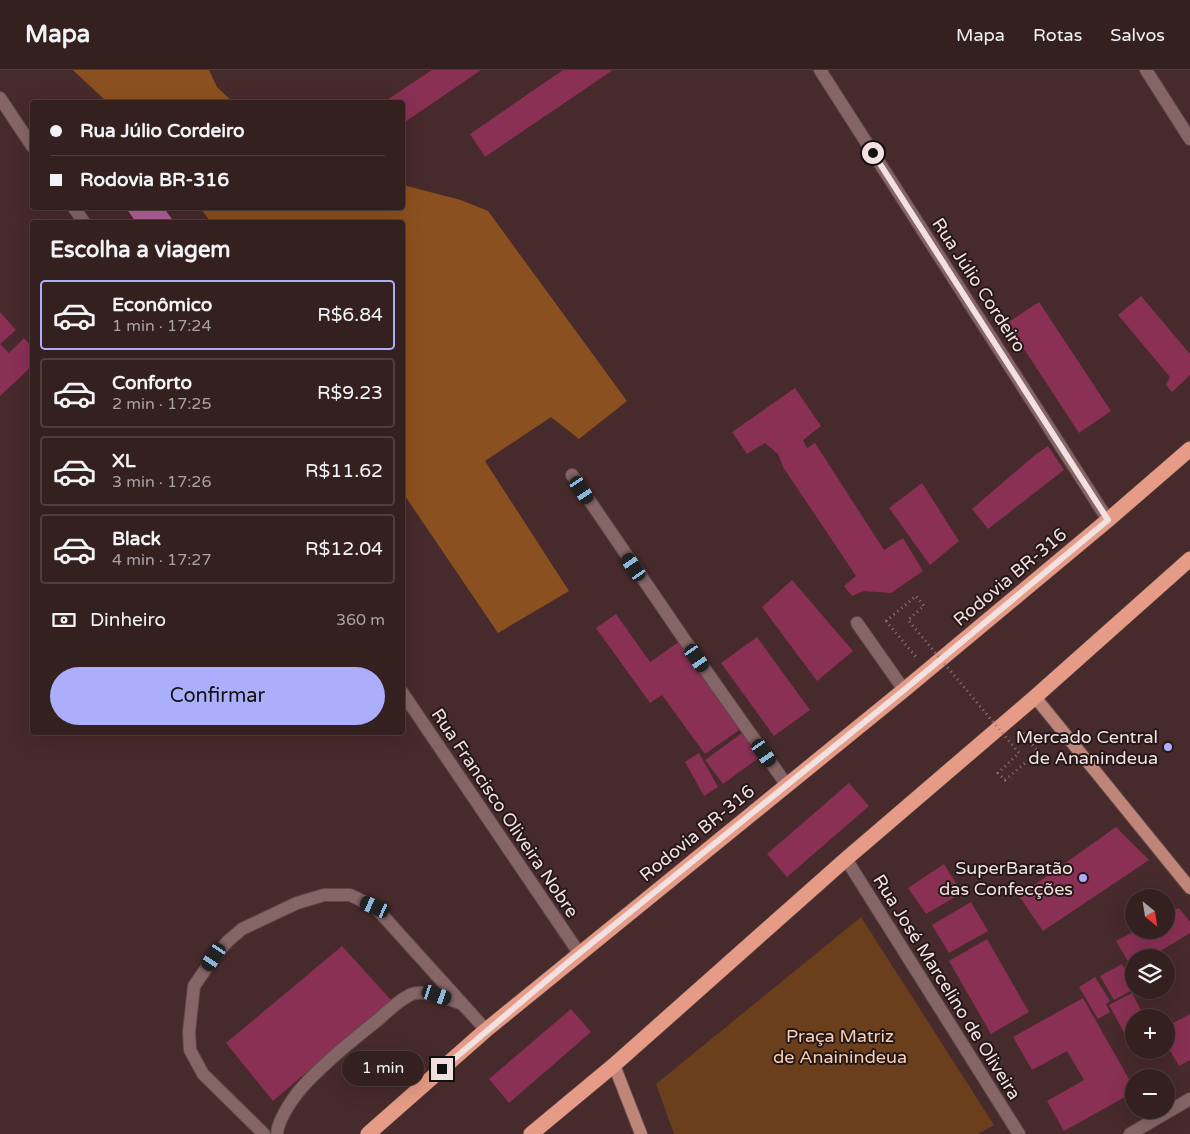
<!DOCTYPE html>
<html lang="pt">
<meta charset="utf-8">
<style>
:root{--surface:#352020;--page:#402d2d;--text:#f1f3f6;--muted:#aaa3a5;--line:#4f3e3e;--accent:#abaffb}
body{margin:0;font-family:"Varela Round",sans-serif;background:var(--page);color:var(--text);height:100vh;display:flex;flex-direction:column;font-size:19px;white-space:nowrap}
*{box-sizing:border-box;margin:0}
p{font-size:16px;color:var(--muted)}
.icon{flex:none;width:28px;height:28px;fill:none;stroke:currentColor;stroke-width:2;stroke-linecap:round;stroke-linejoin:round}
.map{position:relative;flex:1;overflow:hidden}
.drawer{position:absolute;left:30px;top:150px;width:375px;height:515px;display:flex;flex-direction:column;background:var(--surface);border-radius:5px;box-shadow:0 5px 20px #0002,0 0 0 1px var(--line)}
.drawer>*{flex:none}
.top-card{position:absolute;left:30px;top:30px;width:375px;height:110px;border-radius:5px;box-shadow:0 5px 20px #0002,0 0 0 1px var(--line);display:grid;align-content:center;height:110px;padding:0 20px;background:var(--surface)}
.needle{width:32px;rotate:150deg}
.buttons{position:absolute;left:1125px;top:819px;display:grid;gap:10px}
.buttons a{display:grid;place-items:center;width:50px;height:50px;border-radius:50%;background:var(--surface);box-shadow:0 5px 20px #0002,0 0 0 1px var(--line);font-size:25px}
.end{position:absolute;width:22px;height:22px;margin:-11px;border:6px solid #f3e0e0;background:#111;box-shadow:0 0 0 2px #111}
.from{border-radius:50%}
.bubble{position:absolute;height:35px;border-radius:18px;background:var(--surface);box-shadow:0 5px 20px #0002,0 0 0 1px var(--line);font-size:16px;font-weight:600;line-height:35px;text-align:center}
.car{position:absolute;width:15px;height:30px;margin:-15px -8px;border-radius:6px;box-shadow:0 0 4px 1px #0007;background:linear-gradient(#222 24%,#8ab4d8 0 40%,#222 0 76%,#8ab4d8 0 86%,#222 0)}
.top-card b{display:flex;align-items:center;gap:18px;height:48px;font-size:19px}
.top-card b+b{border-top:1px solid var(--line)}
.top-card i{width:12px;height:12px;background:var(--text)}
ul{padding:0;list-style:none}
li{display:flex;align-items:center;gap:15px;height:70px;margin:0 10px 8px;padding:0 10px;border:2px solid var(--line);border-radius:5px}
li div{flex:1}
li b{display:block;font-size:19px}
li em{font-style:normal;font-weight:600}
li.current{border-color:var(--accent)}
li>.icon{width:45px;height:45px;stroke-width:1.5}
h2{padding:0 20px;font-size:22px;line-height:60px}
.pay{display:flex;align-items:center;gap:12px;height:55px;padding:0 20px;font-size:19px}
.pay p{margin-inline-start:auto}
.cta{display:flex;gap:10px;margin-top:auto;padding:10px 20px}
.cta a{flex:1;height:58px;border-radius:30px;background:var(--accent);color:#111;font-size:20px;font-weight:600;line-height:58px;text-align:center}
header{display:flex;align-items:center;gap:30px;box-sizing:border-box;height:70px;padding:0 25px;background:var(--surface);border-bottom:1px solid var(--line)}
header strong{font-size:24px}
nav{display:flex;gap:28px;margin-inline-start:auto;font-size:18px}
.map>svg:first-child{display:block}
.green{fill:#6b3f1c}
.forest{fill:#8b501f}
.water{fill:#b16199}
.building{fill:#893054}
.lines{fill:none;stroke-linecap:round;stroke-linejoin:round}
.minor-casing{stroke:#604848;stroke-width:14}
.major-casing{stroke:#604848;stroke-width:14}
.highway-casing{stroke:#604848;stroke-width:16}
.path{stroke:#907778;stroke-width:3;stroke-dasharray:1 4;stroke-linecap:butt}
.minor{stroke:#866566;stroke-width:12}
.major{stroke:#bf8579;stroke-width:12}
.highway{stroke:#e59b85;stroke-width:15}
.path-bridge{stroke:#907778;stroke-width:3;stroke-dasharray:1 4;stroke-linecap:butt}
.route{stroke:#f3e0e0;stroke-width:6}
.poi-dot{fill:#abaffb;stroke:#241717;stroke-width:2}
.labels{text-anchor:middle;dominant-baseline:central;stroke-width:4;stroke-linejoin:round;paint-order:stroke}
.street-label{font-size:18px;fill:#f3e0e0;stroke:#241717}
.poi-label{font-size:18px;fill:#f3e0e0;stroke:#241717;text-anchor:end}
.park-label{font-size:18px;fill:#facfb2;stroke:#241717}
</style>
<header>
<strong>Mapa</strong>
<nav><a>Mapa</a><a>Rotas</a><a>Salvos</a></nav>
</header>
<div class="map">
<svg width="1190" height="1064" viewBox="0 0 1190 1064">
<rect width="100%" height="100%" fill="#472a2b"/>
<!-- green -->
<path class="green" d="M861 847 994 1055 978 1064H674L656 1014Z"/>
<!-- forest -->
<g class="forest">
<path d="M73 0H209L217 17 233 32H107Z"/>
<path d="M403 115 461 130 488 141 627 331 579 369 551 347 485 391 569 521 498 563 403 423 402 152H211L200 138H402Z"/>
</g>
<!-- water -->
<path class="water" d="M126 138H164L174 152H136Z"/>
<!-- building -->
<g class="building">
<path d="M432 0H481L402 54V32H384Z"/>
<path d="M563 0H613L485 87 470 64Z"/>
<path d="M1141 226 1190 284V305L1172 322 1166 315 1170 307 1118 245Z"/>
<path d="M1039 232 1111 341 1079 363 1007 253Z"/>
<path d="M0 242 16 260 0 274 9 283 24 268 32 277V296L0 326Z"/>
<path d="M795 318 821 356 803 370 807 378 815 373 884 480 903 468 923 501 891 523 864 521 852 526 844 516 856 506 783 397 778 384 765 373 747 384 732 362Z"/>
<path d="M1048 376 1064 400 988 459 972 439 1035 385Z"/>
<path d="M922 413 959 471 930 495 889 438Z"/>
<path d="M792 510 853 581 817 611 762 537Z"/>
<path d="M616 544 650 592 680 571 742 658 705 684 662 625 650 633 596 558Z"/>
<path d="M757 567 810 640 774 666 721 593Z"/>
<path d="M742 663 760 687 723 714 705 690Z"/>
<path d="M699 683 718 717 704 726 685 692Z"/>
<path d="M849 713 869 736 787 807 767 784Z"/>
<path d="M1116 757 1149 790 1043 861 1019 826Z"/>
<path d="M944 794 962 823 926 844 908 818Z"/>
<path d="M971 832 988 861 949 883 932 855Z"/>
<path d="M1179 838 1190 852V863L1149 888H1134V896L1132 898 1116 871 1137 860H1166V844Z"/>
<path d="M987 869 1029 942 991 964 949 891Z"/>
<path d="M342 876 391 930 273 1031 226 973Z"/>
<path d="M1122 894 1134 915V919L1114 930 1100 906Z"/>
<path d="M1095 907 1110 931 1106 934 1110 942 1098 949 1079 917Z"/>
<path d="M1132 923 1145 948H1134V971L1130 973 1109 935Z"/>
<path d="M1083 928 1134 1018V1022L1064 1061 1047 1031 1084 1010 1067 981 1032 1000 1013 967Z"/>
<path d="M571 939 591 962 509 1033 489 1009Z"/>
<path d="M1190 944V990L1179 996 1166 974V957Z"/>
</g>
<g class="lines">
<defs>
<g id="minor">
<path d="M820 0 1108 450"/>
<path d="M1146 0 1190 69"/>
<path d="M0 28 32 76"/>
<path d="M74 138 84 152"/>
<path d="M572 405 697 588 786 714"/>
<path d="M857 553 904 620"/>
<path d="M402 622 579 883"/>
<path d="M846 789 1019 1064"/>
<path d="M264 1064 203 1004 190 980 189 962 194 916 214 887 228 871 242 859 297 833 324 825H350L375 837 486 960"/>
<path d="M277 1064C278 1048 296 1023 307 1012 329 989 354 969 379 949 389 940 400 929 412 924 425 919 448 929 460 933"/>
<path d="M1130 1064 1190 1029"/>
</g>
<g id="major">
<path d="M1035 627 1190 818"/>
<path d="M614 995 641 1064"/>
</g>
<g id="highway">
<path d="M368 1064 486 960 904 620 1108 450 1190 379"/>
<path d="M531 1064 614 995 846 789 1035 627 1190 489"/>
</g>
</defs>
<!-- minor casing -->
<use href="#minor" class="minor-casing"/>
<!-- major casing -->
<use href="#major" class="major-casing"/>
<!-- highway casing -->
<use href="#highway" class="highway-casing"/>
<!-- path -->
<g class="path">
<path d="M886 551 916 587"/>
<path d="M1023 663 1038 682"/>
</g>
<!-- minor -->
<use href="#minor" class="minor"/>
<!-- major -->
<use href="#major" class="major"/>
<!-- highway -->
<use href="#highway" class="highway"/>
<!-- path-bridge -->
<path class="path-bridge" d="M886 551 916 526 924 536 908 550 1019 683 998 703 1005 710 1038 682"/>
</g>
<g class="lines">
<!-- route -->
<path class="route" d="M442 999 566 894 904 620 1108 450 873 83"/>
</g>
<!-- markers -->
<g class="poi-dot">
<circle cx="1168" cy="677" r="5"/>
<circle cx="1083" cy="808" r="5"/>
</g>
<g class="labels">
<!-- street labels -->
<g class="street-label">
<text transform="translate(979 215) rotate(57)">Rua Júlio Cordeiro</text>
<text transform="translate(1010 507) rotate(-40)">Rodovia BR-316</text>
<text transform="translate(505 743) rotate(56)">Rua Francisco Oliveira Nobre</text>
<text transform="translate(697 763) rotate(-39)">Rodovia BR-316</text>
<text transform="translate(947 917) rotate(58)">Rua José Marcelino de Oliveira</text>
</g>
<!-- poi labels -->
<g class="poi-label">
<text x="1158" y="667">Mercado Central<tspan x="1158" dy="21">de Ananindeua</tspan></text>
<text x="1073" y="798">SuperBaratão<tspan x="1073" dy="21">das Confecções</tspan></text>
</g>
<!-- park labels -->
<g class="park-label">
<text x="840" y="966">Praça Matriz<tspan x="840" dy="21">de Anainindeua</tspan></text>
</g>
</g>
</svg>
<div class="buttons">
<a><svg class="needle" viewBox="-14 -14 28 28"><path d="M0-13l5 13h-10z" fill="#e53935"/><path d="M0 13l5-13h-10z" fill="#aaa3a5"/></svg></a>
<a><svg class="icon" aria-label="layers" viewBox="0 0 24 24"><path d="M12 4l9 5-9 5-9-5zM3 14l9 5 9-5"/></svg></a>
<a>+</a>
<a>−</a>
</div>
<i class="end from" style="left:873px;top:83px"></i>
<i class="end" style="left:442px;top:999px"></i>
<div class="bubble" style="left:342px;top:981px;width:82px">1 min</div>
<i class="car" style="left:582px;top:420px;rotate:146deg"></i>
<i class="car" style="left:634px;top:497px;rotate:325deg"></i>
<i class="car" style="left:697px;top:588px;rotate:145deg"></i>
<i class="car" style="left:764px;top:683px;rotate:145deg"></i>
<i class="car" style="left:375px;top:837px;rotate:294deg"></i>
<i class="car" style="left:214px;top:887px;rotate:214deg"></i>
<i class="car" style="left:437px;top:925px;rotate:109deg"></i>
<div class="top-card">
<b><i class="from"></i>Rua Júlio Cordeiro</b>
<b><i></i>Rodovia BR-316</b>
</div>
<section class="drawer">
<h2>Escolha a viagem</h2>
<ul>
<li class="current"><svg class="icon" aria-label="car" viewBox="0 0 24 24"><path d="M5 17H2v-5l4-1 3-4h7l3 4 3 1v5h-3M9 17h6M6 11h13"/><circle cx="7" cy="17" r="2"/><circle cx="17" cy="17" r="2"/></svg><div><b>Econômico</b><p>1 min · 17:24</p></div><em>R$6.84</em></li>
<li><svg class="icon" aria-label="car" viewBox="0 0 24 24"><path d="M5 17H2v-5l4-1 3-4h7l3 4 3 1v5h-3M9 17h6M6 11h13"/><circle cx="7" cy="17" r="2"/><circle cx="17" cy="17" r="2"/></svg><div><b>Conforto</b><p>2 min · 17:25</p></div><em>R$9.23</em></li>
<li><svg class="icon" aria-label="car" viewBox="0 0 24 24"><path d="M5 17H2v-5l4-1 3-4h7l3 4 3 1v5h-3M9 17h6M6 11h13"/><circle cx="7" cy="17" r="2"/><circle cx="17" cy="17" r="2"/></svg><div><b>XL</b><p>3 min · 17:26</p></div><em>R$11.62</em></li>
<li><svg class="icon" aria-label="car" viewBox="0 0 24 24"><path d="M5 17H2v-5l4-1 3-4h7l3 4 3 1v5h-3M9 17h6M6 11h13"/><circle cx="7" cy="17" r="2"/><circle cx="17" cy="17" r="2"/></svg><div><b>Black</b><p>4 min · 17:27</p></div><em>R$12.04</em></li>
</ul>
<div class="pay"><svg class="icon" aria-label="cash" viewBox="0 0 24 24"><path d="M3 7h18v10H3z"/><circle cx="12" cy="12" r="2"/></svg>Dinheiro<p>360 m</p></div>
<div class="cta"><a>Confirmar</a></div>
</section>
</div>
